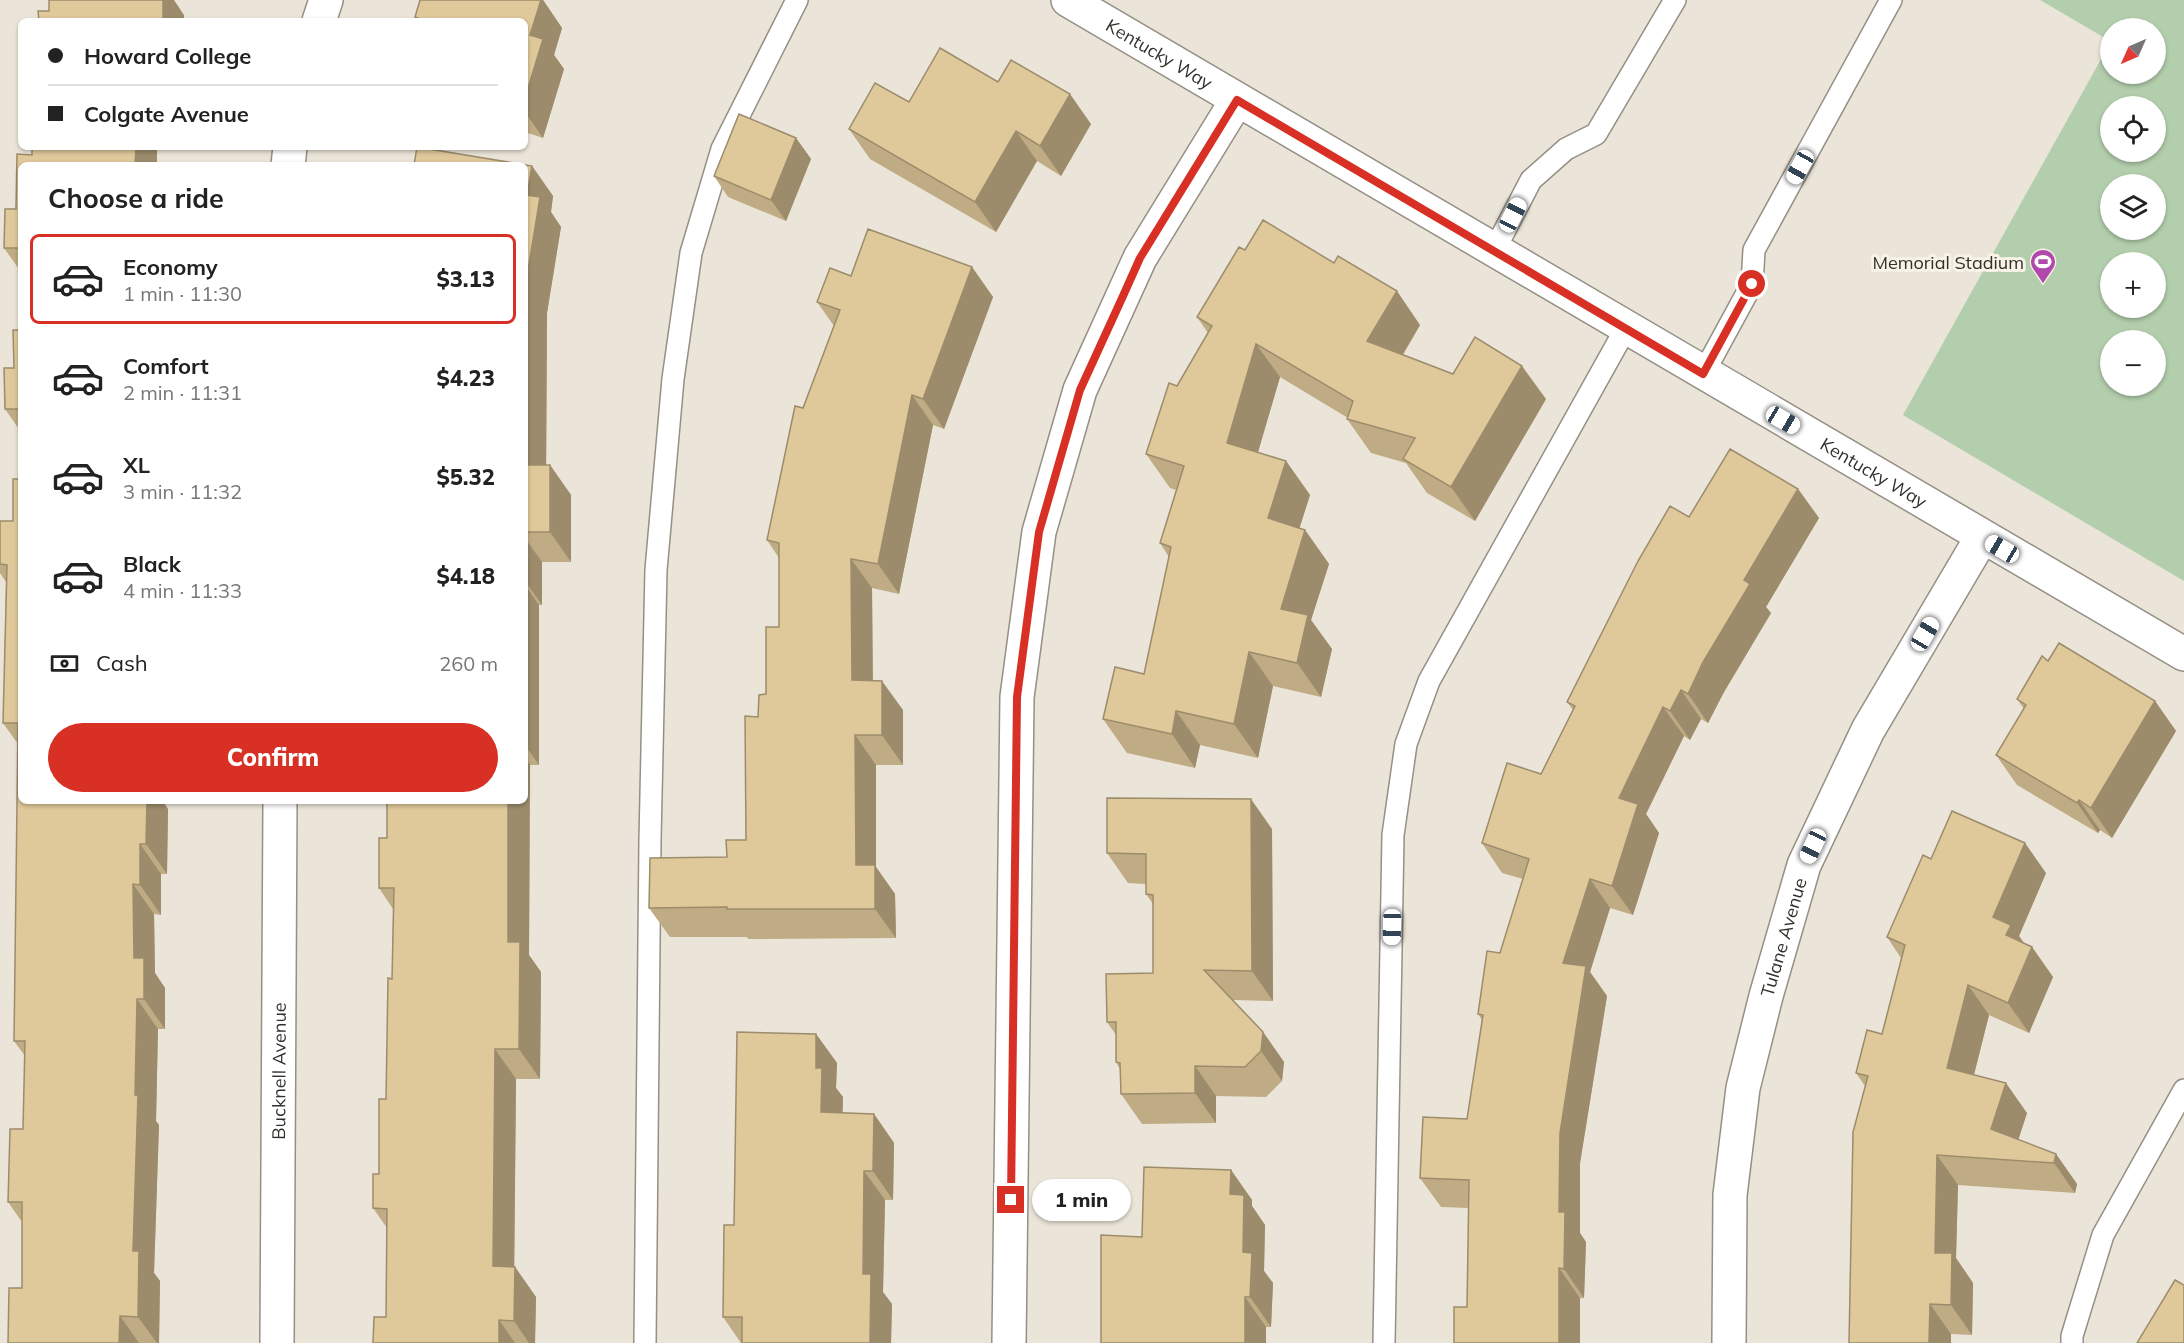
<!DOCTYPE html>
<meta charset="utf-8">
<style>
:root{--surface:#fff;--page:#f2f2f2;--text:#222;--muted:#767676;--line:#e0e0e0;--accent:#d93025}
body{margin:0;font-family:Mulish,sans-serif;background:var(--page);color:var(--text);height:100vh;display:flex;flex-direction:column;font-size:22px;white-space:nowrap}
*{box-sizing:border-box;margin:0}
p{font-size:20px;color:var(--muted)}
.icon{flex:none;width:33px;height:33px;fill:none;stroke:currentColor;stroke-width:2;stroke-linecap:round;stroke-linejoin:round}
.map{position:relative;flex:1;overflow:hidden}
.panel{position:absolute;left:18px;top:162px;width:510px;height:642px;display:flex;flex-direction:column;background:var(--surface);border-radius:9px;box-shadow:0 2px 4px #0004}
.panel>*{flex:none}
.top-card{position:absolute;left:18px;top:18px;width:510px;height:132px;border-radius:9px;box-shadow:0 2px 4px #0004;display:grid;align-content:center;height:132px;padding:0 30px;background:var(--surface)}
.needle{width:39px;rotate:225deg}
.fabs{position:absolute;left:2100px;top:18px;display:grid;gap:12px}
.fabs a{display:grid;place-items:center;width:66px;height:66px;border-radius:50%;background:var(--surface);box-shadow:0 2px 4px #0004;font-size:30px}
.end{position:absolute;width:27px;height:27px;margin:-14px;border:8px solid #d93025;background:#fff;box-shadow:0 0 0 3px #fff}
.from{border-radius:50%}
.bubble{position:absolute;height:42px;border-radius:21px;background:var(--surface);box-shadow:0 2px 4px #0004;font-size:20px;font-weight:800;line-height:42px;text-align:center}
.car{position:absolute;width:18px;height:36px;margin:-18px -9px;border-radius:8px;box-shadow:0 0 4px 2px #0007;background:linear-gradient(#fff 24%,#345 0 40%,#fff 0 76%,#345 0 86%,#fff 0)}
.top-card b{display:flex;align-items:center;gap:21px;height:57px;font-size:22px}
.top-card b+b{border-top:2px solid var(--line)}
.top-card i{width:15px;height:15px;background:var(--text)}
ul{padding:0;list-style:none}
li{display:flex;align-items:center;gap:18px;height:90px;margin:0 12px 9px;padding:0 18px;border:3px solid transparent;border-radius:9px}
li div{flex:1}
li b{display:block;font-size:22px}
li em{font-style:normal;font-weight:800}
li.on{border-color:var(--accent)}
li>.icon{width:54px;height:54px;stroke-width:1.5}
h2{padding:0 30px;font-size:27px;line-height:72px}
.pay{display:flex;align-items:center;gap:15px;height:66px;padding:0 30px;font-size:22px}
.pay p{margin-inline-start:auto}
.cta{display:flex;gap:12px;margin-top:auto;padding:12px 30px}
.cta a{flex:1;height:69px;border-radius:36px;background:var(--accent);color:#fff;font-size:24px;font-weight:800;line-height:69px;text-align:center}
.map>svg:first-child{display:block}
.green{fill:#b3ceac;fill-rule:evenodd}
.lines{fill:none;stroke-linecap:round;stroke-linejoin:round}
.service-casing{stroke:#958f85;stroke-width:24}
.minor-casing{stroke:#958f85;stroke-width:36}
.service{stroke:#fff;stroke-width:21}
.minor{stroke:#fff;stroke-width:33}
.wall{fill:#c0ac84}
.shaded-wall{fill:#9c8c6c}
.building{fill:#dfc89a;stroke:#9c8c6c;stroke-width:1.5}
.route{stroke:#d93025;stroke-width:8}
.labels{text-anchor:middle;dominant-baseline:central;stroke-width:6;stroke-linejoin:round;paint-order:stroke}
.street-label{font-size:18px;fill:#33302c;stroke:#f8f2e7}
.poi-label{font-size:18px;fill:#33302c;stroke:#f8f2e7;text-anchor:end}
</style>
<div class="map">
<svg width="2184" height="1343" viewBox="0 0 2184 1343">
<rect width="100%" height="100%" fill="#ebe5d9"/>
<!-- green -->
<path class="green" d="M2040 0H2184V581L1903 415 2110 43V74H2156V28H2110V41ZM2110 106H2156V152H2110ZM2110 184H2156V230H2110ZM2110 262H2156V308H2110ZM2110 340H2156V386H2110Z"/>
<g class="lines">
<defs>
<g id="service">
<path d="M1494 251 1531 180 1566 149 1596 134 1675 0"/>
<path d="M1703 374 1752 284 1754 250 1891 0"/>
<path d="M645 1343 650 840 656 570 673 379 691 253 722 149 797 0"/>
<path d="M1384 1343 1393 835 1406 744 1429 681 1626 328"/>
<path d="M2072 1343V1336L2103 1235 2184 1090"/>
</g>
<g id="minor">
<path id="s1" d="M1068 0 2184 654"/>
<path d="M319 21 326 0"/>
<path d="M288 165 290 147"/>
<path id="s2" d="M277 1343 280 801"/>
<path d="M1009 1343 1017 697 1039 532 1080 390 1140 258 1237 100"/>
<path id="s3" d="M1729 1343 1730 1195 1743 1088 1766 996 1804 865 1868 730 1982 537"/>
</g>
</defs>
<!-- service casing -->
<use href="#service" class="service-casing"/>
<!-- minor casing -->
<use href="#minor" class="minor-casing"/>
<!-- service -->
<use href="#service" class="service"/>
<!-- minor -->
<use href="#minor" class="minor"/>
</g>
<!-- wall -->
<g class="wall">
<path d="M420 0H543L562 28 554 55 564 69 543 138 525 132V21H417L415 17Z"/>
<path d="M998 82 1091 124 1061 176 1037 161 996 232 870 159 849 129 909 102Z"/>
<path d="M796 138 811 159 786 221 728 197 714 176Z"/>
<path d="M32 147H157V165H21V272L4 248 5 209H16L17 154 32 155Z"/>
<path d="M525 165 532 166 553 196 551 212 561 227 547 313 546 465H550L571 495V562H542V605H539V765H530L529 955 541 972 540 1079H516L514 1267H515L536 1297 535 1343H373L386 1317 387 1228 373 1208 379 1174 386 1099 392 979 393 909 379 888 387 838 525 801Z"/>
<path d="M1245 250 1420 325 1403 355 1453 374 1546 399 1475 521 1427 493 1406 463 1371 453 1347 419 1348 418 1280 377 1258 452 1286 461 1310 495 1299 528 1305 530 1329 564 1311 620 1332 649 1321 697 1273 686 1258 758 1200 745 1195 768 1127 753 1103 719 1144 674 1169 557 1160 543 1176 490 1170 488 1146 454 1177 386 1208 333 1197 317Z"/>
<path d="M972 267 993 297 944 429 933 425 899 594 872 588 873 680 903 710V765H876V867L895 894 896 938 748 939 747 937H670L649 908 727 857 746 840 758 717 766 694 779 627V558L767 540 803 408 834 326 817 302 851 276Z"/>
<path d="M21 330V432L5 409Z"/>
<path d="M1798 489 1819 518 1766 607 1771 613 1724 692 1708 723 1701 719 1690 740 1684 736 1646 814 1659 833 1633 915 1610 908 1590 972 1607 996 1580 1163V1233L1586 1242 1584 1298 1467 1307 1469 1208 1441 1207 1420 1178 1467 1119 1482 1020 1478 1014 1500 953 1523 879 1502 873 1482 843 1541 774 1573 710 1567 702 1689 517Z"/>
<path d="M0 521H13L21 801 168 809 167 874H161V915L154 914 155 973 165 988V1029H158L156 1121 159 1125 154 1273 160 1281 159 1343H8L22 1288V1222L8 1202 23 1129 25 1056 14 1041 18 744 3 723 6 582 0 573Z"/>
<path d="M2048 661 2155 701 2176 731 2112 838 2100 830 2098 833 2017 785 1996 755 2024 709 2017 699Z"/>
<path d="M1272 829 1273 1001 1233 1000 1263 1032 1284 1062 1282 1081 1266 1097 1216 1096V1123L1142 1124 1121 1094 1120 1069 1116 1062V1035L1107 1022 1153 973V904L1146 894V884L1128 883 1107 853Z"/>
<path d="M1931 859 2046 873 2019 936 2024 943 2032 947 2053 977 2029 1033 1989 1015 1974 1075 2027 1113 2018 1140 2056 1154 2077 1184 2075 1193 1958 1185 1956 1258 1973 1283 1972 1335 1951 1334 1849 1343 1865 1086 1856 1073 1882 1034 1901 958 1887 937Z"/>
<path d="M816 1034 837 1063 836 1088 843 1097 842 1113 874 1114 894 1143 893 1200H885L883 1292 892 1304 891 1343H741L723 1317 734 1225Z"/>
<path d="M1231 1170 1252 1200V1206L1265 1225 1264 1271 1273 1283 1271 1327H1266L1142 1237Z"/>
</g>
<!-- shaded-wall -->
<g class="shaded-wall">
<path d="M163 0H174L184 15V21H163Z"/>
<path d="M541 0H543L562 28 554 55 564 69 543 138 525 112V98L530 35Z"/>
<path d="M1070 94 1091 124 1061 176 1040 146Z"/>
<path d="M1016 131 1037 161 996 232 975 202Z"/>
<path d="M796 138 811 159 786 221 771 200Z"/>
<path d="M136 147H157V165H135Z"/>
<path d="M532 166 553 196 551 212 561 227 547 313 546 495 525 465 527 195Z"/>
<path d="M972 267 993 297 944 429 923 399Z"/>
<path d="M1397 291 1420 325 1391 374 1367 341Z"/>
<path d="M1256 344 1280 377 1251 476 1227 443Z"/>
<path d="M1522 366 1546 399 1475 521 1451 487Z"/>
<path d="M912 395 933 425 899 594 878 564Z"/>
<path d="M1286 461 1310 495 1292 552 1268 518Z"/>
<path d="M550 465 571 495V562L550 532Z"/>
<path d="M1798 489 1819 518 1766 607 1771 613 1724 692 1708 723 1688 694 1744 580Z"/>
<path d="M1305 530 1329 564 1311 620 1332 649 1321 697 1297 663 1281 609Z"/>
<path d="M525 538 542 562V605L525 581Z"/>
<path d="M851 559 872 588 873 710 852 680Z"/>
<path d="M525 585 539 605V765L525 745Z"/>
<path d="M1249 652 1273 686 1258 758 1234 724Z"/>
<path d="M882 681 903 710V765L882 735Z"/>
<path d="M1681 690 1701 719 1690 740 1670 711Z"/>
<path d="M2155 701 2176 731 2112 838 2091 808Z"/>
<path d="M1663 707 1684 736 1646 814 1659 833 1633 915 1612 886 1619 798Z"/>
<path d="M1176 711 1200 745 1195 768 1172 734Z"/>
<path d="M855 735 876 765V867L895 894 896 938 875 909 856 865Z"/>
<path d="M525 758 530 765 529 955 541 972 540 1079 519 1049 508 942V801H525Z"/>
<path d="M1251 799 1272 829 1273 1001 1252 971Z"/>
<path d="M2079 800 2100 830 2098 833 2077 803Z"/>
<path d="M147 801H163L168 809 167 874 146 844Z"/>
<path d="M2025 843 2046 873 2019 936 2030 952 2032 947 2053 977 2029 1033 2008 1003 1993 917Z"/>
<path d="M140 844 161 874V915L140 885Z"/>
<path d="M1590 879 1610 908 1590 972 1607 996 1580 1163V1233L1586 1242 1584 1298 1564 1269 1559 1212 1560 1133 1563 963Z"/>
<path d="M133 884 154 914 155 973 165 988V1029L144 999 134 958Z"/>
<path d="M1968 985 1989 1015 1968 1098 1947 1068Z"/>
<path d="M137 999 158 1029 156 1121 159 1125 154 1273 160 1281 159 1343H157L138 1317 133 1251 135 1095Z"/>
<path d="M1263 1032 1284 1062 1282 1081 1261 1051Z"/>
<path d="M816 1034 837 1063 836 1088 843 1097 842 1141 821 1112 816 1068Z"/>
<path d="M495 1049 516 1079 514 1296 493 1266Z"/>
<path d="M1195 1066 1216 1096V1123L1195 1093Z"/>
<path d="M2006 1083 2027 1113 2012 1159 1991 1129Z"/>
<path d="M874 1114 894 1143 893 1200 873 1171Z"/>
<path d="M2056 1154 2077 1184 2075 1193 2054 1163Z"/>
<path d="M1937 1155 1958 1185 1956 1258 1973 1283 1972 1335 1951 1305 1935 1253Z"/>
<path d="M1231 1170 1252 1200V1206L1265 1225 1264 1271 1273 1283 1271 1327 1250 1297 1230 1194Z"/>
<path d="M864 1171 885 1200 883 1292 892 1304 891 1343H870L863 1274Z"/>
<path d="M515 1267 536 1297 535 1343H529L514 1321Z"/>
<path d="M1559 1268 1580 1298V1343H1559Z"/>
<path d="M1245 1297 1266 1327V1343H1245Z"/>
<path d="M1930 1304 1951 1334V1343H1929Z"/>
<path d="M120 1316 139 1343H120Z"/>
<path d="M499 1320 515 1343H499Z"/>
</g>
<!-- building -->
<g class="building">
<path d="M49 0H163V21H39L38 11H49Z"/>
<path d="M420 0H541L530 35 543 39 525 98V21H422V20L415 17Z"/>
<path d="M940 48 998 82 1011 60 1070 94 1040 146 1016 131 975 202 849 129 875 83 909 102Z"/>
<path d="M739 114 796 138 771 200 714 176Z"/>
<path d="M32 147H136L135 165H21V248H4L5 209H16L17 154 32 155Z"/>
<path d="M417 147 532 166 527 195 540 197 526 283 525 465H550V532H525V165H414Z"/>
<path d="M1263 220 1334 263 1338 256 1397 291 1367 341 1453 374 1475 337 1522 366 1451 487 1403 459 1415 438 1347 419 1353 401 1256 344 1227 443 1286 461 1268 518 1305 530 1281 609 1308 615 1297 663 1249 652 1234 724 1176 711 1172 734 1103 719 1115 667 1144 674 1171 547 1160 543 1184 466 1146 454 1169 383 1177 386 1212 326 1197 317 1239 247 1245 250Z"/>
<path d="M868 229 972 267 923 399 912 395 878 564 851 559 852 680 882 681V735H855L856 865H875V909H727V907L649 908 650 858 727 857 726 840H746L745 716 758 717 759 695 766 694V627H779V543L767 540 795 406 803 408 840 310 817 302 830 268 851 276Z"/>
<path d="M13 330H21V409H5L4 368H14Z"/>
<path d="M1730 449 1798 489 1744 580 1750 584 1703 662 1688 694 1681 690 1670 711 1663 707 1619 798 1638 804 1612 886 1590 879 1563 963 1586 966 1560 1133 1559 1212H1565L1564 1269 1559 1268V1343H1454V1307H1467L1469 1180 1420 1178 1423 1117 1467 1119 1483 1015 1478 1014 1487 951 1500 953 1529 859 1482 843 1507 763 1541 774 1575 706 1567 702 1638 561 1670 506 1689 517Z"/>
<path d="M13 479H21V801H147L146 844H140V885L133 884 134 958H144V999H137L135 1095H138L133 1251H139L138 1317 120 1316 119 1343H8L9 1288H22V1202H8L10 1129H23L25 1041H14L18 723H3L7 565 0 564V521H13Z"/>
<path d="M2059 643 2155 701 2091 808 2079 800 2077 803 1996 755 2026 705 2017 699 2042 656 2048 661Z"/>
<path d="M1107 798 1251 799 1252 971 1204 970 1263 1032 1261 1051 1245 1067 1195 1066V1093L1121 1094 1120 1063 1116 1062V1022H1107L1106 974 1153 973V895L1146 894V854L1107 853Z"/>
<path d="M387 801H508V942H520L519 1049H495L493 1266 515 1267 514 1321 499 1320V1343H373L374 1317H386L387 1209 373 1208V1174H379V1099H386L388 978 392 979 394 888H379V838H387Z"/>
<path d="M1952 811 2025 843 1993 917 2011 925 2006 935 2032 947 2008 1003 1968 985 1947 1068 2006 1083 1991 1129 2056 1154 2054 1163 1937 1155 1935 1253H1952L1951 1305 1930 1304 1929 1343H1849L1853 1132 1868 1076 1856 1073 1867 1030 1882 1034 1905 945 1887 937 1923 855 1931 859Z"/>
<path d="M737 1032 816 1034V1068H822L821 1112 874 1114 873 1171H864L863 1274H871L870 1343H742V1317H723L724 1225H734Z"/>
<path d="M1144 1167 1231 1170 1230 1194 1244 1195 1243 1252 1252 1253 1250 1297H1245V1343H1101V1235L1142 1237Z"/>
<path d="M2175 1280 2184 1285V1343H2137Z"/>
</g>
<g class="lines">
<!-- route -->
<path class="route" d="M1011 1200 1017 697 1039 532 1080 390 1123 296 1140 258 1237 100 1703 374 1752 284"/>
</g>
<!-- icons -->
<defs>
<symbol id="stadium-pin" viewBox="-11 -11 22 30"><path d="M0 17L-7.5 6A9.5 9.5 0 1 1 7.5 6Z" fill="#b148ab" stroke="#f8f2e7"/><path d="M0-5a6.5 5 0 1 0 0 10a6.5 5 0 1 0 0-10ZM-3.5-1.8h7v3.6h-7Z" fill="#fff"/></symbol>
</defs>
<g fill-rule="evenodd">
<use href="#stadium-pin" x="2028" y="247" width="30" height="40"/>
</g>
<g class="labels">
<!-- street labels -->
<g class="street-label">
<text stroke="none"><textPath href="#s1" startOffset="106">Kentucky Way</textPath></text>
<text stroke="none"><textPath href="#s1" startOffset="934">Kentucky Way</textPath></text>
<text stroke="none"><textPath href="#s3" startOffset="412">Tulane Avenue</textPath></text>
<text stroke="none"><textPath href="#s2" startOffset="272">Bucknell Avenue</textPath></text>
</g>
<!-- poi labels -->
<g class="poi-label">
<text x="2024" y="262">Memorial Stadium</text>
</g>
</g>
</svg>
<div class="fabs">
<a><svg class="needle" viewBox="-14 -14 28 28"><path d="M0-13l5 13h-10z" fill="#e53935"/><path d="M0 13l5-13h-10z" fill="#767676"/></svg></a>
<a><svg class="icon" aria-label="locate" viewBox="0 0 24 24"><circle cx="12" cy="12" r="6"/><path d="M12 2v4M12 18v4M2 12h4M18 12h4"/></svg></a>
<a><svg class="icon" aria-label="layers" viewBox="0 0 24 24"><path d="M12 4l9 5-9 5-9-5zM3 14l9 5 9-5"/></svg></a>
<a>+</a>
<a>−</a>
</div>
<i class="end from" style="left:1752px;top:284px"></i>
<i class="end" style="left:1011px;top:1200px"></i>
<div class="bubble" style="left:1032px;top:1179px;width:99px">1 min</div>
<i class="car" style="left:1800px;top:167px;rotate:209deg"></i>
<i class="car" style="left:1513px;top:215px;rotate:27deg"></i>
<i class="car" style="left:1783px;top:420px;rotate:120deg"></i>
<i class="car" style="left:2002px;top:549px;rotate:300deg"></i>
<i class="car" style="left:1925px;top:634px;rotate:31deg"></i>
<i class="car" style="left:1813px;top:846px;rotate:205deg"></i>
<i class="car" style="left:1392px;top:927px;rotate:181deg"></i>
<div class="top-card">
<b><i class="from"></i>Howard College</b>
<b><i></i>Colgate Avenue</b>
</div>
<section class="panel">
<h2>Choose a ride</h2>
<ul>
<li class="on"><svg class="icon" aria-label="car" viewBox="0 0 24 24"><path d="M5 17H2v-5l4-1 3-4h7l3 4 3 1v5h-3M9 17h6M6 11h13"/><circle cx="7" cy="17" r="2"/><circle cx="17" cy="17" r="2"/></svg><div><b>Economy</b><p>1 min · 11:30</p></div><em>$3.13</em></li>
<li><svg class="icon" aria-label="car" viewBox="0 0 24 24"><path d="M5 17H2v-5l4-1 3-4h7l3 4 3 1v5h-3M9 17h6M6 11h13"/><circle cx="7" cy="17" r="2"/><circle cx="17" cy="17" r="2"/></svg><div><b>Comfort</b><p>2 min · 11:31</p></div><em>$4.23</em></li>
<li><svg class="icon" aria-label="car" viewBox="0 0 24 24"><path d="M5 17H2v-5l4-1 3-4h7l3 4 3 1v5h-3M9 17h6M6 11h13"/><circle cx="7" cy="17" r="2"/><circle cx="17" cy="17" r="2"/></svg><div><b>XL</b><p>3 min · 11:32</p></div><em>$5.32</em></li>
<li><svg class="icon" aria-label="car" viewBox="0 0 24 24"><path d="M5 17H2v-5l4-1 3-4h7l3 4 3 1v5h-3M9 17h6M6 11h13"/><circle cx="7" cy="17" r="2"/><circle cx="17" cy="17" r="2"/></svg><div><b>Black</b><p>4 min · 11:33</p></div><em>$4.18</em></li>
</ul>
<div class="pay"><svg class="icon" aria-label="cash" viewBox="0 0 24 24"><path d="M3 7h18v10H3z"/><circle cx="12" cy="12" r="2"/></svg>Cash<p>260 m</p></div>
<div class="cta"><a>Confirm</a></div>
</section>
</div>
